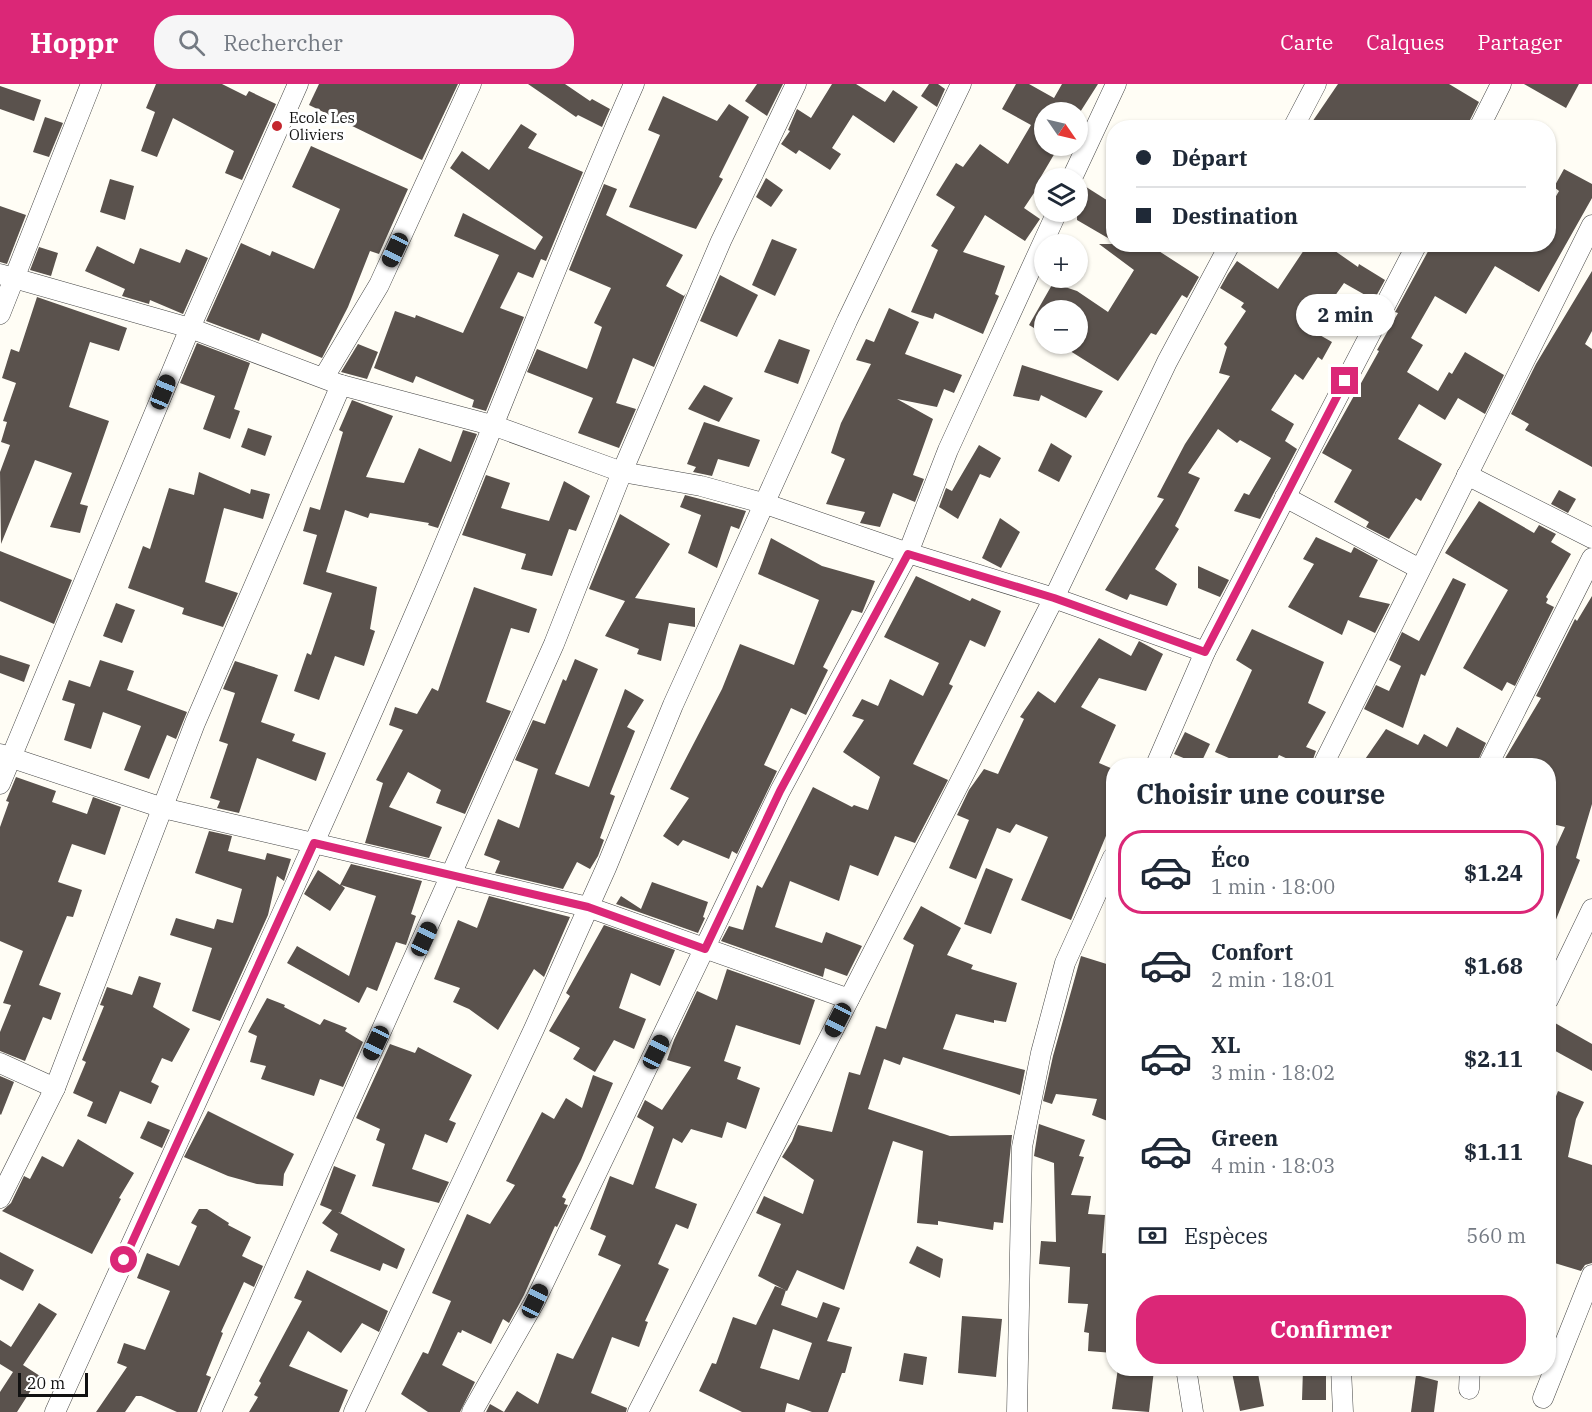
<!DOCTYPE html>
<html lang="fr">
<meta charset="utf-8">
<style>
:root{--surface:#fff;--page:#f6f6f7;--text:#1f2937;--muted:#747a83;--line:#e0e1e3;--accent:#db2777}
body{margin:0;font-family:"IBM Plex Serif",serif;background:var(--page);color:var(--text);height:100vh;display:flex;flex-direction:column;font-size:22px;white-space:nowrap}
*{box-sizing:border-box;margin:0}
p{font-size:20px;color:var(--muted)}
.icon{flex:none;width:33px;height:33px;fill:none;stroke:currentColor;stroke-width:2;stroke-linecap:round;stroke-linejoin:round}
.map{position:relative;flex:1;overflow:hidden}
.panel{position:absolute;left:1106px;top:674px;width:450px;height:618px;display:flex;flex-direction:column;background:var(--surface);border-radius:24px;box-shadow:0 2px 4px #0004}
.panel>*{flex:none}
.top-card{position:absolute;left:1106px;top:36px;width:450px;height:132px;border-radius:24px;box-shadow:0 2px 4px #0004;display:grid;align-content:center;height:132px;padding:0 30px;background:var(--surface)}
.needle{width:39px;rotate:124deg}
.controls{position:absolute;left:1034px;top:18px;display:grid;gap:12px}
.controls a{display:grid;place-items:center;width:54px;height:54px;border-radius:50%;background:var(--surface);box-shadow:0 2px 4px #0004;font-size:30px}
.scale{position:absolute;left:18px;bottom:15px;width:70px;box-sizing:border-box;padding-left:6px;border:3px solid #111;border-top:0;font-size:16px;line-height:21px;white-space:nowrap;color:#111;-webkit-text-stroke:4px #fff;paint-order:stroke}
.end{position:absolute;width:27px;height:27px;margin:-14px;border:8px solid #db2777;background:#fff;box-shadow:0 0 0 3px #fff}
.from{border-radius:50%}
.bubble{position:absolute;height:42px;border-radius:21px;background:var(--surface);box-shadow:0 2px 4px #0004;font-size:20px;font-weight:700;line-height:42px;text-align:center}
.car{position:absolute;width:18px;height:36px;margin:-18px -9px;border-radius:8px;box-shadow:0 0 4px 2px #0007;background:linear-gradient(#222 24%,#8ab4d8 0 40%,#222 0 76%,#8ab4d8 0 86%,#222 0)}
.top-card b{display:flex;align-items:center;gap:21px;height:57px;font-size:22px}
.top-card b+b{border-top:2px solid var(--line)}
.top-card i{width:15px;height:15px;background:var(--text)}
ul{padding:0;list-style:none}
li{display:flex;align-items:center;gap:18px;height:84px;margin:0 12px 9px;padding:0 18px;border:3px solid transparent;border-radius:24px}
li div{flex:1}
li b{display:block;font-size:22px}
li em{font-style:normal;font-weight:700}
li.current{border-color:var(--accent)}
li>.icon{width:54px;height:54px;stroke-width:1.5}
h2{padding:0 30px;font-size:27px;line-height:72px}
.pay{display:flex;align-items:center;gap:15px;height:66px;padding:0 30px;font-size:22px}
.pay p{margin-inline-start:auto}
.primary-button{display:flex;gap:12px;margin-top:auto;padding:12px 30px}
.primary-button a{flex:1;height:69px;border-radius:24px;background:var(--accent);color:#fff;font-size:24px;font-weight:700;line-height:69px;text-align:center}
header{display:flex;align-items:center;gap:36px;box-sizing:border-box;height:84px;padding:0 30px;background:var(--accent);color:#fff}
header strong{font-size:28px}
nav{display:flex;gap:33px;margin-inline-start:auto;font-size:21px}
.search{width:420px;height:54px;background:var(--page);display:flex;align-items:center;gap:15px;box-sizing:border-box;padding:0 21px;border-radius:24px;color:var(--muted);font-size:22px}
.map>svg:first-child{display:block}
.building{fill:#5a524d;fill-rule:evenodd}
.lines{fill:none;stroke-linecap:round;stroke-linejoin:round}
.minor-casing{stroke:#444;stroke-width:21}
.minor{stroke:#fff;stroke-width:20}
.route{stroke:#db2777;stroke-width:8}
.poi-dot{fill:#c4262e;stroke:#fff;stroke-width:2}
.labels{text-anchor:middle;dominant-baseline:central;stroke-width:6;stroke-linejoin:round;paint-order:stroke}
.poi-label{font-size:15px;fill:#111;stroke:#fff;text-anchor:start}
</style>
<header>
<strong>Hoppr</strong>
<div class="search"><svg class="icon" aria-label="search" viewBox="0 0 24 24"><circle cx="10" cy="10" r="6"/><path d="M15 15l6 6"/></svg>Rechercher</div>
<nav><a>Carte</a><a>Calques</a><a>Partager</a></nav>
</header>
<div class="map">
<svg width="1592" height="1328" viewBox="0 0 1592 1328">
<rect width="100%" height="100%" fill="#fffdf5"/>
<!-- building -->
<g class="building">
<path d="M156 0H222L246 12 249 7 276 20 242 96 225 89 234 67 173 34 157 73 141 67 155 28 146 24Z"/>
<path d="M319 0H458L422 76 309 21Z"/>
<path d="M528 0H565L590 17 592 15 610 25 602 43 578 31 576 33Z"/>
<path d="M757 0H783L767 32 745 17Z"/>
<path d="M832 0H856L885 18 893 6 918 23 894 59 853 31 832 64 841 70 830 86 799 66 796 70 781 60 790 47 788 46 797 25 811 34Z"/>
<path d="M929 0H938L945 5 937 23 921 12Z"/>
<path d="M1016 0H1029L1054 14 1062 0H1098L1077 33V28H1044V62H1059L1039 96 1042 97 1024 124 1040 135 1025 157 985 131 963 168 1005 182 995 210 999 212 983 250 935 229 933 235 911 228 938 166 931 162 955 123 936 111 956 79 963 83 980 60 1008 80 1031 41 1002 25Z"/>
<path d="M1338 0H1449L1479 18 1466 44H1308Z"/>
<path d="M1524 0H1579L1566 24Z"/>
<path d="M0 2 41 16 34 37 0 25Z"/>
<path d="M663 12 717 37 729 20 749 33 719 93 723 95 696 145 629 123 660 51 648 46Z"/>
<path d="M45 33 63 39 49 73 33 68Z"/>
<path d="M521 40 537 50 528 64 583 88 546 177 541 175 533 194 518 188 500 224 524 233 486 327 472 323 474 316 416 292 413 299 374 284 395 227 415 234 416 231 463 249 499 171 454 152 463 129 535 166 543 153 450 84 462 67 489 86Z"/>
<path d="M311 62 408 105 379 170 370 167 348 223 322 274 262 249 259 257 206 237 241 159 270 172 272 167 314 185 340 125 292 103Z"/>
<path d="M1564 85 1592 100V114L1539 208 1495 182 1466 230 1435 212 1411 254 1423 261 1407 288 1438 307 1449 288 1452 290 1465 268 1504 291 1485 330 1458 314 1445 336 1419 320 1398 355 1442 380 1421 417 1416 414 1389 455 1366 443 1369 438 1334 418 1352 386 1322 369 1379 267 1377 266 1398 229 1395 228 1432 160H1548V126L1559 107 1554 103Z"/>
<path d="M766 94 783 106 771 123 756 113Z"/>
<path d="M110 95 134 102 125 136 100 128Z"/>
<path d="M604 100 617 105 606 131 683 171 666 202 684 212 686 209 654 283 633 274 616 319 636 325 619 364 578 349 593 314 527 288 537 265 587 285 602 243 594 239 611 204 569 186Z"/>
<path d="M1083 101 1113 120V157L1077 136V111Z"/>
<path d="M0 122 26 131 7 180 0 178Z"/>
<path d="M772 155 797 165 775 212 752 201Z"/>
<path d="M1099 160H1148L1199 193 1187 214 1182 211 1156 251 1151 249 1118 297 1059 260H1077V226H1044V250L1029 241 1053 199 1077 207 1108 228 1134 186Z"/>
<path d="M1308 160H1325L1358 183 1359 180 1385 196 1374 216 1344 199 1311 246 1332 258 1322 276 1318 273 1303 296 1295 290 1271 326 1294 340 1285 357 1297 365 1260 435 1234 427 1244 409 1249 411 1271 374 1240 356 1237 359 1218 345 1188 389 1200 394 1175 442 1179 445 1155 485 1177 500 1167 522 1130 510 1127 516 1105 506 1164 415 1157 413 1185 360 1230 292 1219 289 1227 263 1224 260 1246 227 1241 223 1244 219 1220 204 1228 190 1237 177 1278 205Z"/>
<path d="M97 162 134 180 140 164 180 179 186 165 208 174 183 230 150 216 149 220 122 212 125 205 85 187Z"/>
<path d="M39 163 58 169 51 192 30 186Z"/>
<path d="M1592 187V247L1585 260 1592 265V383L1525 346 1529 340 1511 330 1536 280Z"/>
<path d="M720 191 758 211 737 253 700 237Z"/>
<path d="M37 213 127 244 119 267 90 258 69 323 109 337 80 420 88 422 80 449 50 443 72 389 35 376 1 460 0 388 10 361 1 358 7 338 3 337 16 299 2 294 11 265 19 268Z"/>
<path d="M889 224 919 238 905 270 962 291 954 309 944 305 937 323 897 315 933 335 913 391 924 395 915 418 893 409 880 443 860 439 865 428 826 420 845 375 831 369 841 339 871 280 856 276 866 255 874 258Z"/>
<path d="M779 255 810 266 798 300 764 288Z"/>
<path d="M197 259 250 279 234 325 240 327 230 355 203 345 215 312 180 299Z"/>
<path d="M358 260 378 268 367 295 341 288Z"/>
<path d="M1022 281 1103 307 1086 334 1041 311 1039 317 1013 312Z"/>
<path d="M704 301 733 314 719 338 688 325Z"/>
<path d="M352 316 393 332 366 393 404 399 419 364 451 378 463 346 477 350 438 444 428 441 429 439 370 429 368 434 345 426 326 488 377 503 370 545 375 547 364 582 335 572 319 616 294 607 307 569 311 571 332 509 303 500 317 451 303 447 310 423 320 426 343 348 339 346Z"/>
<path d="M704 338 760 356 749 383 718 375 712 392 693 388 696 383 687 380Z"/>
<path d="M248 344 272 352 265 372 241 363Z"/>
<path d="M1051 359 1072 372 1059 398 1038 387Z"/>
<path d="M979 361 1001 374 990 394 980 390 958 435 939 423 946 404 952 407Z"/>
<path d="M199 388 250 410 251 405 270 410 263 435 224 424 205 498 238 509 223 543 182 530 184 524 128 504 143 462 150 465 169 404 194 411Z"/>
<path d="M486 391 510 399 501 424 549 437 564 397 590 412 576 447 569 445 552 492 521 485 526 470 462 451Z"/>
<path d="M1559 406 1576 415 1568 429 1551 420Z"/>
<path d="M685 411 746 427 739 445 731 442 717 484 688 469 701 431 680 423Z"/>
<path d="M1479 417 1534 449 1539 441 1556 450 1551 458 1571 470 1546 513 1548 515 1546 519 1554 523 1515 602 1507 598 1502 607 1463 584 1508 506 1445 469Z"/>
<path d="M620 430 670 460 635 514 695 524V543L669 539 661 577 637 570 639 565 605 552 625 517 589 505Z"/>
<path d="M1000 434 1020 448 1001 484 982 474Z"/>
<path d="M1316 453 1351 469 1354 463 1378 476 1359 513 1390 520 1375 549 1348 536 1342 551 1288 523 1314 480 1303 475Z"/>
<path d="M771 454 822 482 875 497 862 529 852 526 823 583 828 586 806 631 791 624 764 681 777 687 737 770 732 767 729 775 683 756 678 762 663 752 689 714 670 705 722 605 740 560 794 581 819 516 758 490Z"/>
<path d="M0 467 72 496 54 540 0 517Z"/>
<path d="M1198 482 1229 496 1220 513 1198 504Z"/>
<path d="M916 492 970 517 972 514 1001 527 985 563 970 556 949 600 953 602 913 680 948 696 915 759 895 752 878 792 850 781 839 817 790 797 775 843 822 859 826 848 862 862 847 892 825 884 823 893 721 857 729 842 743 846 757 801 762 804 813 703 852 723 854 721 868 726 880 693 843 668 864 636 852 632 862 615 878 622 890 595 923 612 939 579 884 553Z"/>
<path d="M1453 494 1466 500 1425 592 1421 590 1403 644 1364 625 1376 601 1389 607 1401 582 1389 576 1402 548 1419 557Z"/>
<path d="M474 503 537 525 529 549 511 544 486 618 511 627 465 730 436 719 441 706 408 688 389 723 442 743 429 774 365 759 383 699 376 696 403 646 389 641 395 623 417 630 432 604 438 607Z"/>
<path d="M1592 512V720L1576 774 1580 776 1549 853 1548 780 1565 743 1548 739V681H1501L1541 614 1536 612 1575 535 1577 537Z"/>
<path d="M116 519 135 526 122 559 103 552Z"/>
<path d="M1252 545 1324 578 1308 619 1326 628 1306 663 1316 667 1311 681H1301L1279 671 1274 681H1245L1215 668 1252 586 1236 576Z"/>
<path d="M1099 554 1131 572 1139 557 1163 570 1146 607 1099 594 1081 623 1116 641 1099 679 1113 685V735L1071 836 1021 816 1048 753 1016 740 1010 749 997 744 976 795 949 784 969 736 957 731 969 706 984 685 998 690 1024 635 1020 633 1038 607 1055 619Z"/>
<path d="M0 571 30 581 24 598 0 589Z"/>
<path d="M575 575 598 585 555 690 589 703 625 605 644 616 627 643 635 647 610 710 615 712 600 754 604 756 598 772 590 785 577 778 563 805 495 789 500 777 484 771 498 735 519 744 538 685 515 676 533 636 545 640 563 595 566 597Z"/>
<path d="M100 576 134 587 127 606 187 628 176 655 167 651 149 695 124 686 141 642 103 628 91 665 64 656 75 620 62 616 69 596 90 603Z"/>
<path d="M235 577 278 591 261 638 295 650 292 657 326 669 316 697 257 674 239 729 217 724 220 717 210 714 228 660 219 657 235 609 223 605Z"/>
<path d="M1457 643 1486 659 1476 681H1361L1386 645 1418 661 1424 650 1447 663Z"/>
<path d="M1185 648 1210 660 1200 681 1174 670Z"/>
<path d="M16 693 56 707 52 718 87 730 93 713 121 723 105 771 72 760 58 798 82 806 73 833 67 832 39 901 61 909 51 936 43 933 25 977 0 967V948L11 921 3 919 23 867 0 857V743L9 718 6 717Z"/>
<path d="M209 747 232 752 228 767 265 776 267 769 291 775 284 797 277 792 268 831 220 937 192 927 212 864 170 851 176 834 214 845 217 835 233 839 242 805 195 789Z"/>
<path d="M351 780 422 797 411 830 416 832 406 861 396 858 377 907 367 903 359 919 287 879 297 862 349 892 376 812 341 801 345 804 330 827 304 810 318 786 340 801Z"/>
<path d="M986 784 1013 795 991 850 964 840Z"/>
<path d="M652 798 708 818 703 833 705 834 698 849 616 820 621 812 641 825Z"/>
<path d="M489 812 570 833 544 893 534 885 498 946 469 925 453 918 460 904 434 895 458 836 477 844Z"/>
<path d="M921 822 961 844 947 871 973 881 971 885 1017 899 1006 938 994 936V939L956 930 943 965 1025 986 1020 1011 903 973 900 981 884 975 868 1025 950 1052 1012 1051 1003 1139 994 1138 993 1146 938 1137V1141L917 1139 923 1067 893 1057 844 1206 797 1186 787 1207 758 1192 781 1140 756 1129 764 1112 803 1130 814 1096 782 1073 792 1057 798 1041 832 1048 849 988 860 991 876 942 886 945 914 861 903 855Z"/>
<path d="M604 841 675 866 660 902 631 889 619 924 646 935 634 965 614 956 595 988 573 975 580 964 549 947 570 912 566 909Z"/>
<path d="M1081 872 1113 882V1039L1092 1031 1097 1015 1056 1010 1052 1020 1043 1017 1053 972Z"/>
<path d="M727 885 815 916 800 961 736 941 724 977 741 983 737 995 760 1004 746 1045 727 1038 722 1054 691 1045 682 1059 673 1054 655 1104 697 1120 688 1145 676 1140 658 1180 669 1185 645 1237 648 1238 639 1263 612 1253 591 1309 627 1324 626 1328H504L517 1307 538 1320 557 1269 573 1275 621 1181 598 1171 606 1152 590 1145 610 1092 633 1101 654 1043 637 1033 645 1016 662 1026 691 983 667 976 674 956 697 907 717 916Z"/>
<path d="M139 892 161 899 153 923 190 945 172 978 162 974 151 998 159 1002 151 1020 120 1007 106 1040 87 1032 93 1018 73 1009 86 978 82 976 104 922 100 921 107 903 132 911Z"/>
<path d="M267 914 285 921 284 923 320 941 324 935 347 944 345 947 363 958 343 1003 320 995 314 1012 261 995 266 982 250 978 257 952 248 948Z"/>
<path d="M1548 935 1592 960V987L1548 963Z"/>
<path d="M390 960 415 969 418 963 472 991 449 1036 456 1039 447 1059 425 1050 412 1085 449 1098 439 1119 372 1102 385 1060 376 1056 380 1045 356 1034Z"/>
<path d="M593 991 613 999 581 1076 562 1113 566 1115 564 1120 568 1121 557 1143 555 1142 524 1211 509 1239 503 1235 491 1260 462 1246 461 1249 458 1248 442 1281 475 1298 460 1328H428L401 1310 423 1268 428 1270 451 1217 432 1209 467 1130 490 1140 515 1101 506 1097 542 1028 554 1035 566 1014 582 1024Z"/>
<path d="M0 992 14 998 1 1031 0 1030Z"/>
<path d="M1558 1007 1584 1018 1576 1035 1568 1073 1592 1081V1179L1585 1181 1581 1187 1548 1177V1033Z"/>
<path d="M208 1027 294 1070 284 1090 283 1102 257 1100 228 1092 184 1073Z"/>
<path d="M148 1037 170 1046 162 1064 140 1054Z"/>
<path d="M1039 1040 1085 1056 1079 1072 1084 1073 1071 1111 1091 1112 1088 1130 1105 1131 1102 1169 1113 1170V1269L1088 1267 1089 1249 1084 1248 1088 1220 1068 1219 1070 1183 1039 1180 1041 1157 1056 1158 1054 1079 1034 1072Z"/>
<path d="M78 1055 134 1089 119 1114 121 1115 92 1170 2 1127 11 1119 24 1092 30 1095 42 1072 63 1083Z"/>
<path d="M334 1082 356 1091 341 1129 338 1128 405 1165 397 1185 383 1179 380 1187 330 1167 338 1150 322 1139 332 1126 320 1121Z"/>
<path d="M199 1125H207L229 1139 228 1141 251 1153 242 1172 263 1182 254 1203 244 1198 221 1248 223 1249 206 1291 211 1293 197 1328H177L141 1312H136L125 1328H96L127 1283 117 1279 124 1259 145 1266 170 1207 137 1194 147 1169 179 1182 197 1142 191 1139Z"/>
<path d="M917 1162 943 1175 940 1194 909 1179Z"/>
<path d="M0 1168 34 1186 23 1207 0 1195Z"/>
<path d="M307 1186 388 1227 379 1248 362 1239 341 1269 308 1247 289 1282 348 1306 339 1328H249L258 1313 254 1311 261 1299 259 1297 302 1217 294 1214Z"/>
<path d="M775 1202 786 1206 781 1221 817 1234 823 1218 840 1224 827 1257 852 1263 845 1289H842L828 1328H812L787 1319 785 1328H742L699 1307 712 1279 716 1280 733 1233 756 1241ZM773 1245 812 1259 799 1296 760 1284Z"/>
<path d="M39 1219 57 1230 23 1281 40 1292 17 1328H0V1308L13 1288 0 1280V1256L11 1263Z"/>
<path d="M962 1232 1002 1235 996 1293 958 1289Z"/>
<path d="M904 1269 927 1273 923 1301 899 1297Z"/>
<path d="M1118 1284 1154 1286 1149 1328 1112 1325Z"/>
<path d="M1231 1284H1257L1264 1322 1240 1327Z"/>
<path d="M1303 1284H1326V1316H1302Z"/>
<path d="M1416 1291 1438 1297 1434 1328H1411Z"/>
<path d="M490 1320 504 1328H486Z"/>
</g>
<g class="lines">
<defs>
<g id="minor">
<path d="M1293 44 1316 0"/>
<path d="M1479 44 1501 0"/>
<path d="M1072 94 1116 0"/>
<path d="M0 190 190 244 341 301 495 342 622 388 701 402 766 420 908 469 1054 514 1205 568"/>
<path d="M0 230 91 0"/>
<path d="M324 293 379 201 471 0"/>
<path d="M1467 391 1592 454"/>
<path d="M1285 413 1420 485"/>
<path d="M0 670 163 724 588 823 849 915"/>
<path d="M1156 681 1205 568 1417 160"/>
<path d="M1323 681 1592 141"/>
<path d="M1488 681 1592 474"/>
<path d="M0 700 190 244 298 0"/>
<path d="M1548 916 1592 825"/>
<path d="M0 979 55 1004"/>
<path d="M0 1114 55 1004 195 639 341 301"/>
<path d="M1186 1284 1193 1328"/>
<path d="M1341 1284 1343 1328"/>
<path d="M1469 1305 1470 1284"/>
<path d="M1543 1314 1592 1191"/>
<path d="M55 1328C177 1058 303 790 420 518 494 347 558 171 634 0"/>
<path d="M211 1328 554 560 622 388 721 157 796 0"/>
<path d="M354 1328 534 945 606 784 673 621 847 237 961 0"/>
<path d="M472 1328 535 1217 780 707 908 469 948 366 1057 128"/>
<path d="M638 1328 1054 514 1167 278 1230 160"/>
<path d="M1017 1328 1022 1063 1041 969 1065 879 1113 773"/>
</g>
</defs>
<!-- minor casing -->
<use href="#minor" class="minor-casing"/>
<!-- minor -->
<use href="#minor" class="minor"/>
</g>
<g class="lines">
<!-- route -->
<path class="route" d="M124 1176 314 759 588 823 705 865 780 707 908 470 1054 514 1205 568 1345 297"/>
</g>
<!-- markers -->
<circle class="poi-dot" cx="277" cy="42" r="6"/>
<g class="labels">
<!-- poi labels -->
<g class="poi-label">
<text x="289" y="33">Ecole Les<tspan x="289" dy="17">Oliviers</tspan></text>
</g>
</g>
</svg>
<div class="controls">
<a><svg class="needle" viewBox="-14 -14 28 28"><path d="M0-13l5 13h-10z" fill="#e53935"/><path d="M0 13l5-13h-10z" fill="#747a83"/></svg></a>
<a><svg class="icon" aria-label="layers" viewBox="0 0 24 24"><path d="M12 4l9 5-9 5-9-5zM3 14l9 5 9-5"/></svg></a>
<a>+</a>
<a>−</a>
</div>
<div class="scale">20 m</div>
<i class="end from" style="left:124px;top:1176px"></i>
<i class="end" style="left:1345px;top:297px"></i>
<div class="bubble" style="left:1296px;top:210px;width:99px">2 min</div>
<i class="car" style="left:395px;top:166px;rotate:205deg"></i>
<i class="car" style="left:163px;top:308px;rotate:22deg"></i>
<i class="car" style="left:424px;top:855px;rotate:25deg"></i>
<i class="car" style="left:838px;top:936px;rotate:207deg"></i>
<i class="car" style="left:376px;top:959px;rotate:205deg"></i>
<i class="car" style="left:656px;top:968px;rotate:26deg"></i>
<i class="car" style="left:535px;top:1217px;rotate:26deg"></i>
<div class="top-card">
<b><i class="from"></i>Départ</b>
<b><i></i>Destination</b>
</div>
<section class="panel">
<h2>Choisir une course</h2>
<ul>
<li class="current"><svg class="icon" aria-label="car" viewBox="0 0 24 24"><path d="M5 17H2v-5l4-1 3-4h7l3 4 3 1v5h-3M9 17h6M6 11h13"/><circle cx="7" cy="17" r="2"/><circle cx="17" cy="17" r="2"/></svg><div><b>Éco</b><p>1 min · 18:00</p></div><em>$1.24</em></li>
<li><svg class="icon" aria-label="car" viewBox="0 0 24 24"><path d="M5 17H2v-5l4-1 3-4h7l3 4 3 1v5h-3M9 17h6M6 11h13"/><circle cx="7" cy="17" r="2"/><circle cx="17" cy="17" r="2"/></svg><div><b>Confort</b><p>2 min · 18:01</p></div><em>$1.68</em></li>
<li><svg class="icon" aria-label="car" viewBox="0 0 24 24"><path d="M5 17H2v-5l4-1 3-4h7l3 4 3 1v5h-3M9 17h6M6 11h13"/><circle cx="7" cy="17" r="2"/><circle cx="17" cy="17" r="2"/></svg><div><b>XL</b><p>3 min · 18:02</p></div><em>$2.11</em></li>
<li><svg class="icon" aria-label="car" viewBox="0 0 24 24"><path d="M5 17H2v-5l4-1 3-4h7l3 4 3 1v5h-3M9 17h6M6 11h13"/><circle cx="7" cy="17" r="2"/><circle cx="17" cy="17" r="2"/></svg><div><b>Green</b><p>4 min · 18:03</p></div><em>$1.11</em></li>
</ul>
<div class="pay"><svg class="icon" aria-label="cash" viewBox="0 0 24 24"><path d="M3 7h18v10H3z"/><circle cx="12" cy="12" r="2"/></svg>Espèces<p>560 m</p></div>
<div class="primary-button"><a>Confirmer</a></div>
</section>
</div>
